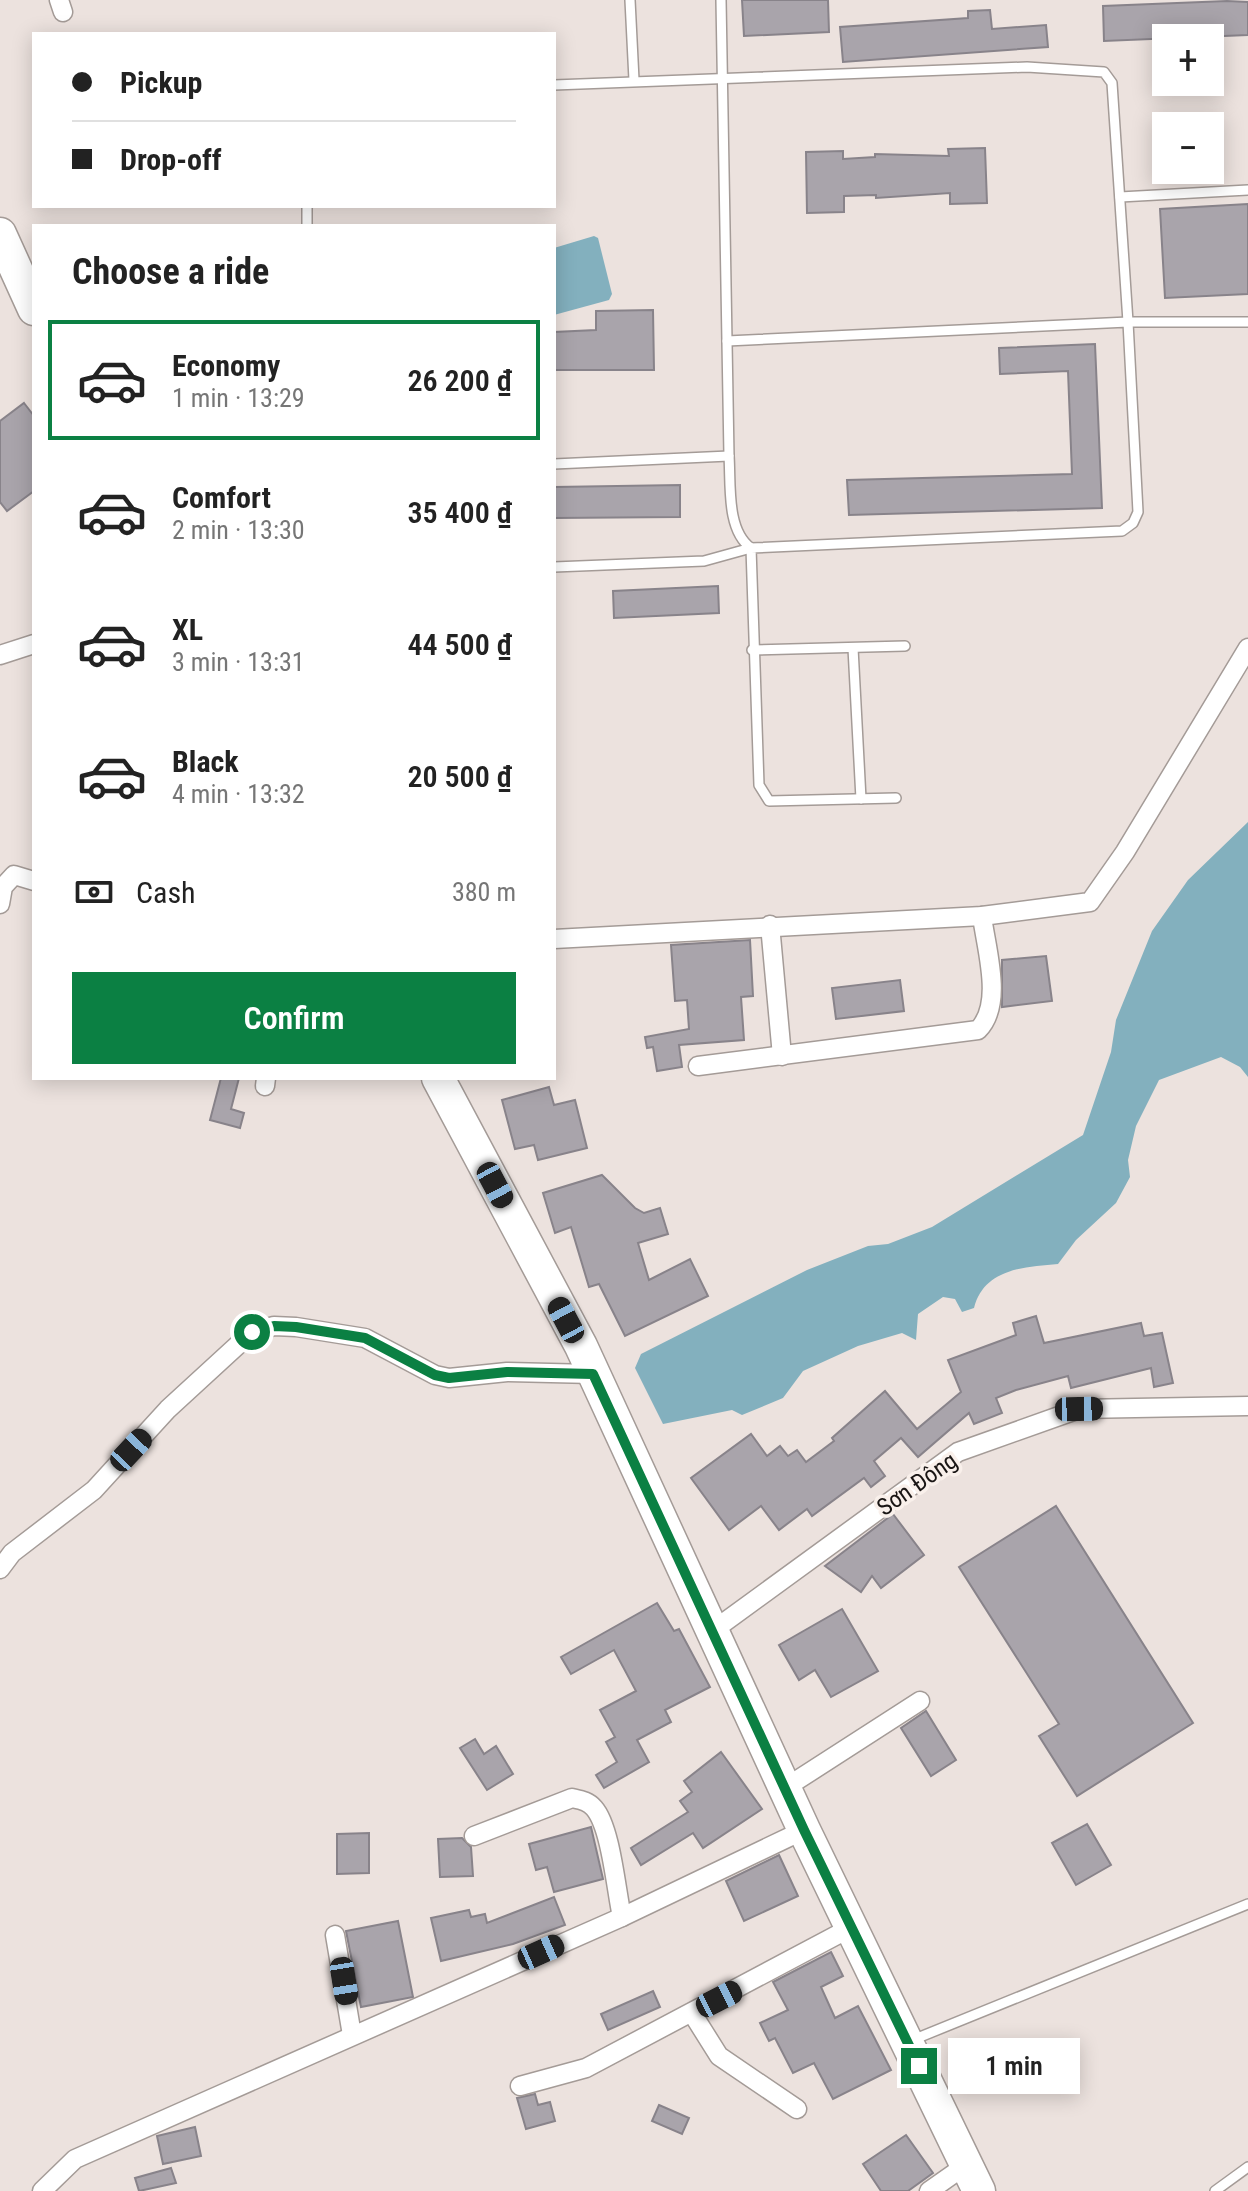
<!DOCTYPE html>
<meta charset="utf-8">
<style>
:root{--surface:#fff;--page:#f6f6f6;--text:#222;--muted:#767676;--line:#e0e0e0;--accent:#0b8043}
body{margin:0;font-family:"Roboto Condensed",sans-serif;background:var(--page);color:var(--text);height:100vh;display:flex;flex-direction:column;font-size:30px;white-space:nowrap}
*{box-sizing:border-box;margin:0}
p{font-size:26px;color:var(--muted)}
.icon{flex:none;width:44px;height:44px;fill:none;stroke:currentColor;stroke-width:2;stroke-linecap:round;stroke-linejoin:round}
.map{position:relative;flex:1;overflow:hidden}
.drawer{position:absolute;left:32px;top:224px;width:524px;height:856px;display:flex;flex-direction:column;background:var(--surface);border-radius:0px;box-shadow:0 4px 20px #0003}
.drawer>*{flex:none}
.guide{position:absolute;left:32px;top:32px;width:524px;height:176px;border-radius:0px;box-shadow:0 4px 20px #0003;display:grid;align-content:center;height:176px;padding:0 40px;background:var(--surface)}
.fabs{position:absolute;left:1152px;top:24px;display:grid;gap:16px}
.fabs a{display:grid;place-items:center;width:72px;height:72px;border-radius:0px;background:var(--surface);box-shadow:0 4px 20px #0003;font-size:40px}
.end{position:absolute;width:36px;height:36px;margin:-18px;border:10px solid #0b8043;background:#fff;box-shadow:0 0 0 4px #fff}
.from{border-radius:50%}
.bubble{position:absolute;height:56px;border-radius:0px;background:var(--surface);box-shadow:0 4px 20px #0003;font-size:26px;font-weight:600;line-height:56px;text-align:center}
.car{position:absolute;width:24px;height:48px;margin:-24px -12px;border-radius:10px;box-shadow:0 0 6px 2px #0007;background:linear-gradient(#222 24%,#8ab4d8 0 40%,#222 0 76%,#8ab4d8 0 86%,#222 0)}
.guide b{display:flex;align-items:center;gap:28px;height:76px;font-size:30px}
.guide b+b{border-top:2px solid var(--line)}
.guide i{width:20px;height:20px;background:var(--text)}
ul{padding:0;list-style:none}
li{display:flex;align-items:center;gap:24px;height:120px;margin:0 16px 12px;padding:0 24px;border:4px solid transparent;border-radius:0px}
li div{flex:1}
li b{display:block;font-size:30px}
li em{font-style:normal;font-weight:600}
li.active{border-color:var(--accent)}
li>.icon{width:72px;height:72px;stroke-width:1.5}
h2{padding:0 40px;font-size:36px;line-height:96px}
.pay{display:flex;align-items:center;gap:20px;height:88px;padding:0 40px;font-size:30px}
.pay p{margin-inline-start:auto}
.button{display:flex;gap:16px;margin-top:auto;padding:16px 40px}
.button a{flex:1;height:92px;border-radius:0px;background:var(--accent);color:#fff;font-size:32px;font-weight:600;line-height:92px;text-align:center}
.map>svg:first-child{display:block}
.water{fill:#83b0be}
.building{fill:#a9a4ab;stroke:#88838a;stroke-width:2}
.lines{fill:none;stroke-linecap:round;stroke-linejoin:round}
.lane-casing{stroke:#a49b97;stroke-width:12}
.street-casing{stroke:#a49b97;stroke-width:21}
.highway-casing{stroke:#a49b97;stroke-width:35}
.lane{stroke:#fff;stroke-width:9}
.street{stroke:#fff;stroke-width:18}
.highway{stroke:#fff;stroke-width:32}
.route{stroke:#0b8043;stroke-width:10}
.labels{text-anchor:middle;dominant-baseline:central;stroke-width:7;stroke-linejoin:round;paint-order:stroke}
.street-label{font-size:24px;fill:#191514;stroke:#f9f0eb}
</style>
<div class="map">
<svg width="1248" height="2191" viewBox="0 0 1248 2191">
<rect width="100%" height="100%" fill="#ece2de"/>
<!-- water -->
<g class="water">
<path d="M594 236 598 238 612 294 609 300 554 315V248Z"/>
<path d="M1248 822V1077L1240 1067 1221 1057 1159 1080 1136 1126 1128 1160 1130 1177 1116 1203 1076 1240 1058 1264C1023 1267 984 1269 974 1308L962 1312 955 1299 943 1297 918 1314 916 1340 902 1333 858 1346 803 1371 783 1398 742 1415 732 1410 663 1424 635 1368 641 1354 807 1270 868 1246 888 1244 932 1227 1083 1135 1111 1052 1116 1020 1152 931 1188 880Z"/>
</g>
<!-- building -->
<g class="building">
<path d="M742 0H828L829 32 744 36Z"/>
<path d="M1227 1 1248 2V35L1104 41 1103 6Z"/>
<path d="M990 10 992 29 1046 25 1048 47 843 62 840 27 968 18V11Z"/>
<path d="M985 148 987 203 950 204V193L876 198V195L844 196V212L807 213 806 152 843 151V159L875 157V154L949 156 948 149Z"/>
<path d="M1248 204V294L1165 298 1160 209Z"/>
<path d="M653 310 654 370H554V332L596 330V311Z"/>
<path d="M1095 344 1102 508 849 515 847 480 1072 474 1068 371 1000 374 999 348Z"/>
<path d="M24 403 34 416V491L7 511 0 502V421Z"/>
<path d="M680 485V517L554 518V487Z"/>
<path d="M718 586 719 613 614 618 613 591Z"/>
<path d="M750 940 753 996 741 997 744 1040 679 1045 682 1067 657 1071 653 1047 647 1048 645 1037 689 1029 687 1000 675 1001 671 945Z"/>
<path d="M1046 956 1052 1001 1002 1007V960Z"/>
<path d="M900 980 904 1011 836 1019 832 988Z"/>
<path d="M221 1078H239L231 1109 244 1113 240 1128 210 1120Z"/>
<path d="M549 1087 554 1105 575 1100 587 1148 538 1160 534 1145 515 1149 502 1100Z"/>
<path d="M602 1175 635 1208 644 1213 660 1208 668 1234 638 1243 649 1280 690 1259 708 1296 625 1336 599 1284 589 1287 571 1227 555 1233 543 1193Z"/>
<path d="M1036 1316 1044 1343 1141 1323 1144 1336 1162 1333 1173 1383 1154 1387 1151 1368 1071 1388 1068 1376 1016 1390 996 1398 1002 1413 974 1424 969 1413 918 1457 901 1438 874 1461 885 1476 871 1487 864 1478 812 1516 807 1509 779 1530 761 1506 729 1530 691 1478 751 1434 767 1456 780 1446 788 1456 797 1450 806 1462 834 1441 832 1438 885 1391 917 1429 961 1392 948 1360 1016 1335 1013 1323Z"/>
<path d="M1056 1506 1193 1723 1077 1796 1039 1736 1059 1724 959 1567Z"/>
<path d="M893 1514 924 1555 881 1588 872 1576 861 1592 825 1566Z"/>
<path d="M657 1603 674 1631 679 1629 710 1687 665 1710 671 1722 637 1740 649 1762 604 1788 596 1775 617 1762 606 1742 615 1737 600 1710 636 1691 614 1650 571 1674 561 1657Z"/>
<path d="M842 1609 878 1671 831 1697 815 1670 799 1680 779 1645Z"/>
<path d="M926 1711 956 1760 931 1776 901 1728Z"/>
<path d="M475 1739 484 1754 496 1746 513 1774 487 1790 460 1748Z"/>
<path d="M721 1752 762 1809 703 1848 693 1833 641 1865 631 1848 688 1812 680 1801 692 1792 684 1781Z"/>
<path d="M1087 1824 1111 1865 1076 1885 1052 1843Z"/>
<path d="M591 1827 603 1879 554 1892 547 1867 536 1870 529 1844Z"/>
<path d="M369 1833V1873L337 1874V1834Z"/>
<path d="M462 1838 471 1847 473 1876 440 1877 438 1839Z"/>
<path d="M779 1855 798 1896 744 1921 726 1881Z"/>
<path d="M554 1897 565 1925 513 1944 441 1961 431 1918 469 1910 471 1917 485 1914 487 1923Z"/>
<path d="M398 1921 413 1997 361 2007 346 1931Z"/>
<path d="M831 1952 843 1976 821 1987 835 2018 858 2006 891 2070 833 2099 814 2063 793 2073 775 2038 769 2041 760 2023 788 2010 773 1982Z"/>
<path d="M653 1991 660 2007 608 2030 601 2014Z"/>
<path d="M535 2094 538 2105 550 2102 555 2121 526 2129 517 2098Z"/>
<path d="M659 2105 689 2118 682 2134 652 2121Z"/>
<path d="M195 2127 201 2156 163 2164 157 2136Z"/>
<path d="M906 2135 933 2173 908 2191H881L863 2164Z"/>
<path d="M171 2168 176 2183 139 2191 135 2178Z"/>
</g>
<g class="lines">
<defs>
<g id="lane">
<path d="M630 0 634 80"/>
<path d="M721 0 729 456C731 484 726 530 751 548"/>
<path d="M554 85 1027 67 1104 72 1112 83 1128 322H1248"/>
<path d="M1120 197 1248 190"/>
<path d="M307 206V226"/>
<path d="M727 341 1128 322 1138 512 1133 523 1122 531 751 548 759 785 769 801 896 798"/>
<path d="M554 464 729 456"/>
<path d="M554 567 704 561 751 548"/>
<path d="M853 648 861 799"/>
<path d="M752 650 905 646"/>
<path d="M910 2041 1248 1904"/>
<path d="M1215 2191 1248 2167"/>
</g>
<g id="street">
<path d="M59 0 63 12"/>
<path d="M0 655 34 644"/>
<path d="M0 904 3 887 14 875 34 881"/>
<path d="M770 925 782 1056"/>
<path d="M554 939 982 916 1090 902 1125 852 1248 648"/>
<path d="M698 1066 978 1030C1004 1004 986 949 982 916"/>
<path d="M265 1086 266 1078"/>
<path d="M0 1569 12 1553 94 1490 168 1409 252 1332 274 1326 296 1327 365 1338 435 1375 449 1378 507 1372 593 1374"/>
<path d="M711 1632 958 1452 1079 1409 1248 1406"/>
<path d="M785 1788 920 1701"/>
<path d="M474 1836 572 1798C581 1800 588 1801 594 1808 611 1827 616 1890 622 1917"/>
<path d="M335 1935 352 2035"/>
<path d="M692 2013 719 2056 797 2109"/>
<path d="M520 2086 586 2068 852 1927"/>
<path d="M42 2191 75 2159 622 1917 804 1830"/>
<path d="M929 2191 966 2165"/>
</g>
<g id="highway">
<path d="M0 234 34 309"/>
<path d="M438 1078 581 1346 804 1830 979 2191"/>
</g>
</defs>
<!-- lane casing -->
<use href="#lane" class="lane-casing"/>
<!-- street casing -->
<use href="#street" class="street-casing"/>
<!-- highway casing -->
<use href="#highway" class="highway-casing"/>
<!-- lane -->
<use href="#lane" class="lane"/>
<!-- street -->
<use href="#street" class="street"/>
<!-- highway -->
<use href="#highway" class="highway"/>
</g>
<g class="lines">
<!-- route -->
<path class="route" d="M252 1332 274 1326 296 1327 365 1338 435 1375 449 1378 507 1372 593 1374 804 1830 919 2066"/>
</g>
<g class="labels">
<!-- street labels -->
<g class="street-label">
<text transform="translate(917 1484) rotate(-35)">Sơn Đông</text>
</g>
</g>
</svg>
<div class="fabs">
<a>+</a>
<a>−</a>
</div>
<i class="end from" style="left:252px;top:1332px"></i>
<i class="end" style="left:919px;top:2066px"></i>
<div class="bubble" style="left:948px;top:2038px;width:132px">1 min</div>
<i class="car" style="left:495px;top:1185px;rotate:152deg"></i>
<i class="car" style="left:566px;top:1320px;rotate:332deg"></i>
<i class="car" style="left:1079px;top:1409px;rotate:89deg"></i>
<i class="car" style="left:131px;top:1450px;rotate:43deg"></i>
<i class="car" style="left:541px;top:1952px;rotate:66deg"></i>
<i class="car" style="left:344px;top:1981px;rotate:171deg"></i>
<i class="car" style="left:719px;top:1999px;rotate:63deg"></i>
<div class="guide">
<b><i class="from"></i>Pickup</b>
<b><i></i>Drop-off</b>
</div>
<section class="drawer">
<h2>Choose a ride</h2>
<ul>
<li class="active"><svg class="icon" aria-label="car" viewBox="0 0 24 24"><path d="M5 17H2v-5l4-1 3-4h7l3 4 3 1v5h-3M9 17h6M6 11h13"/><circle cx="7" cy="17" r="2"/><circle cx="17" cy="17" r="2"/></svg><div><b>Economy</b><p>1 min · 13:29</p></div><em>26 200 ₫</em></li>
<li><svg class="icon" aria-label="car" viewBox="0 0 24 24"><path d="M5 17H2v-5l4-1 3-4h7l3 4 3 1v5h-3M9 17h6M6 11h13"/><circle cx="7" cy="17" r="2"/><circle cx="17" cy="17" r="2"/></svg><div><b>Comfort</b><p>2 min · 13:30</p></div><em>35 400 ₫</em></li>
<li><svg class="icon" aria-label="car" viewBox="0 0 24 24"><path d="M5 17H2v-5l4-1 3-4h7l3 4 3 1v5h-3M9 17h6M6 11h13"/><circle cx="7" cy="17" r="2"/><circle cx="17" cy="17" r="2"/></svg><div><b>XL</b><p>3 min · 13:31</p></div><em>44 500 ₫</em></li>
<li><svg class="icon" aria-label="car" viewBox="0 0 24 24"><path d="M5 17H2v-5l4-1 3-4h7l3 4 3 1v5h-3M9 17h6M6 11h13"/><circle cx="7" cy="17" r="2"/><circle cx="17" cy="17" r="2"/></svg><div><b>Black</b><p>4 min · 13:32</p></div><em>20 500 ₫</em></li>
</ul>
<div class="pay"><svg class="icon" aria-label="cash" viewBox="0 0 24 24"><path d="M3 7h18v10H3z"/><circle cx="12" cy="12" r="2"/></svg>Cash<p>380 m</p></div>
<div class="button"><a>Confirm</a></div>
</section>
</div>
